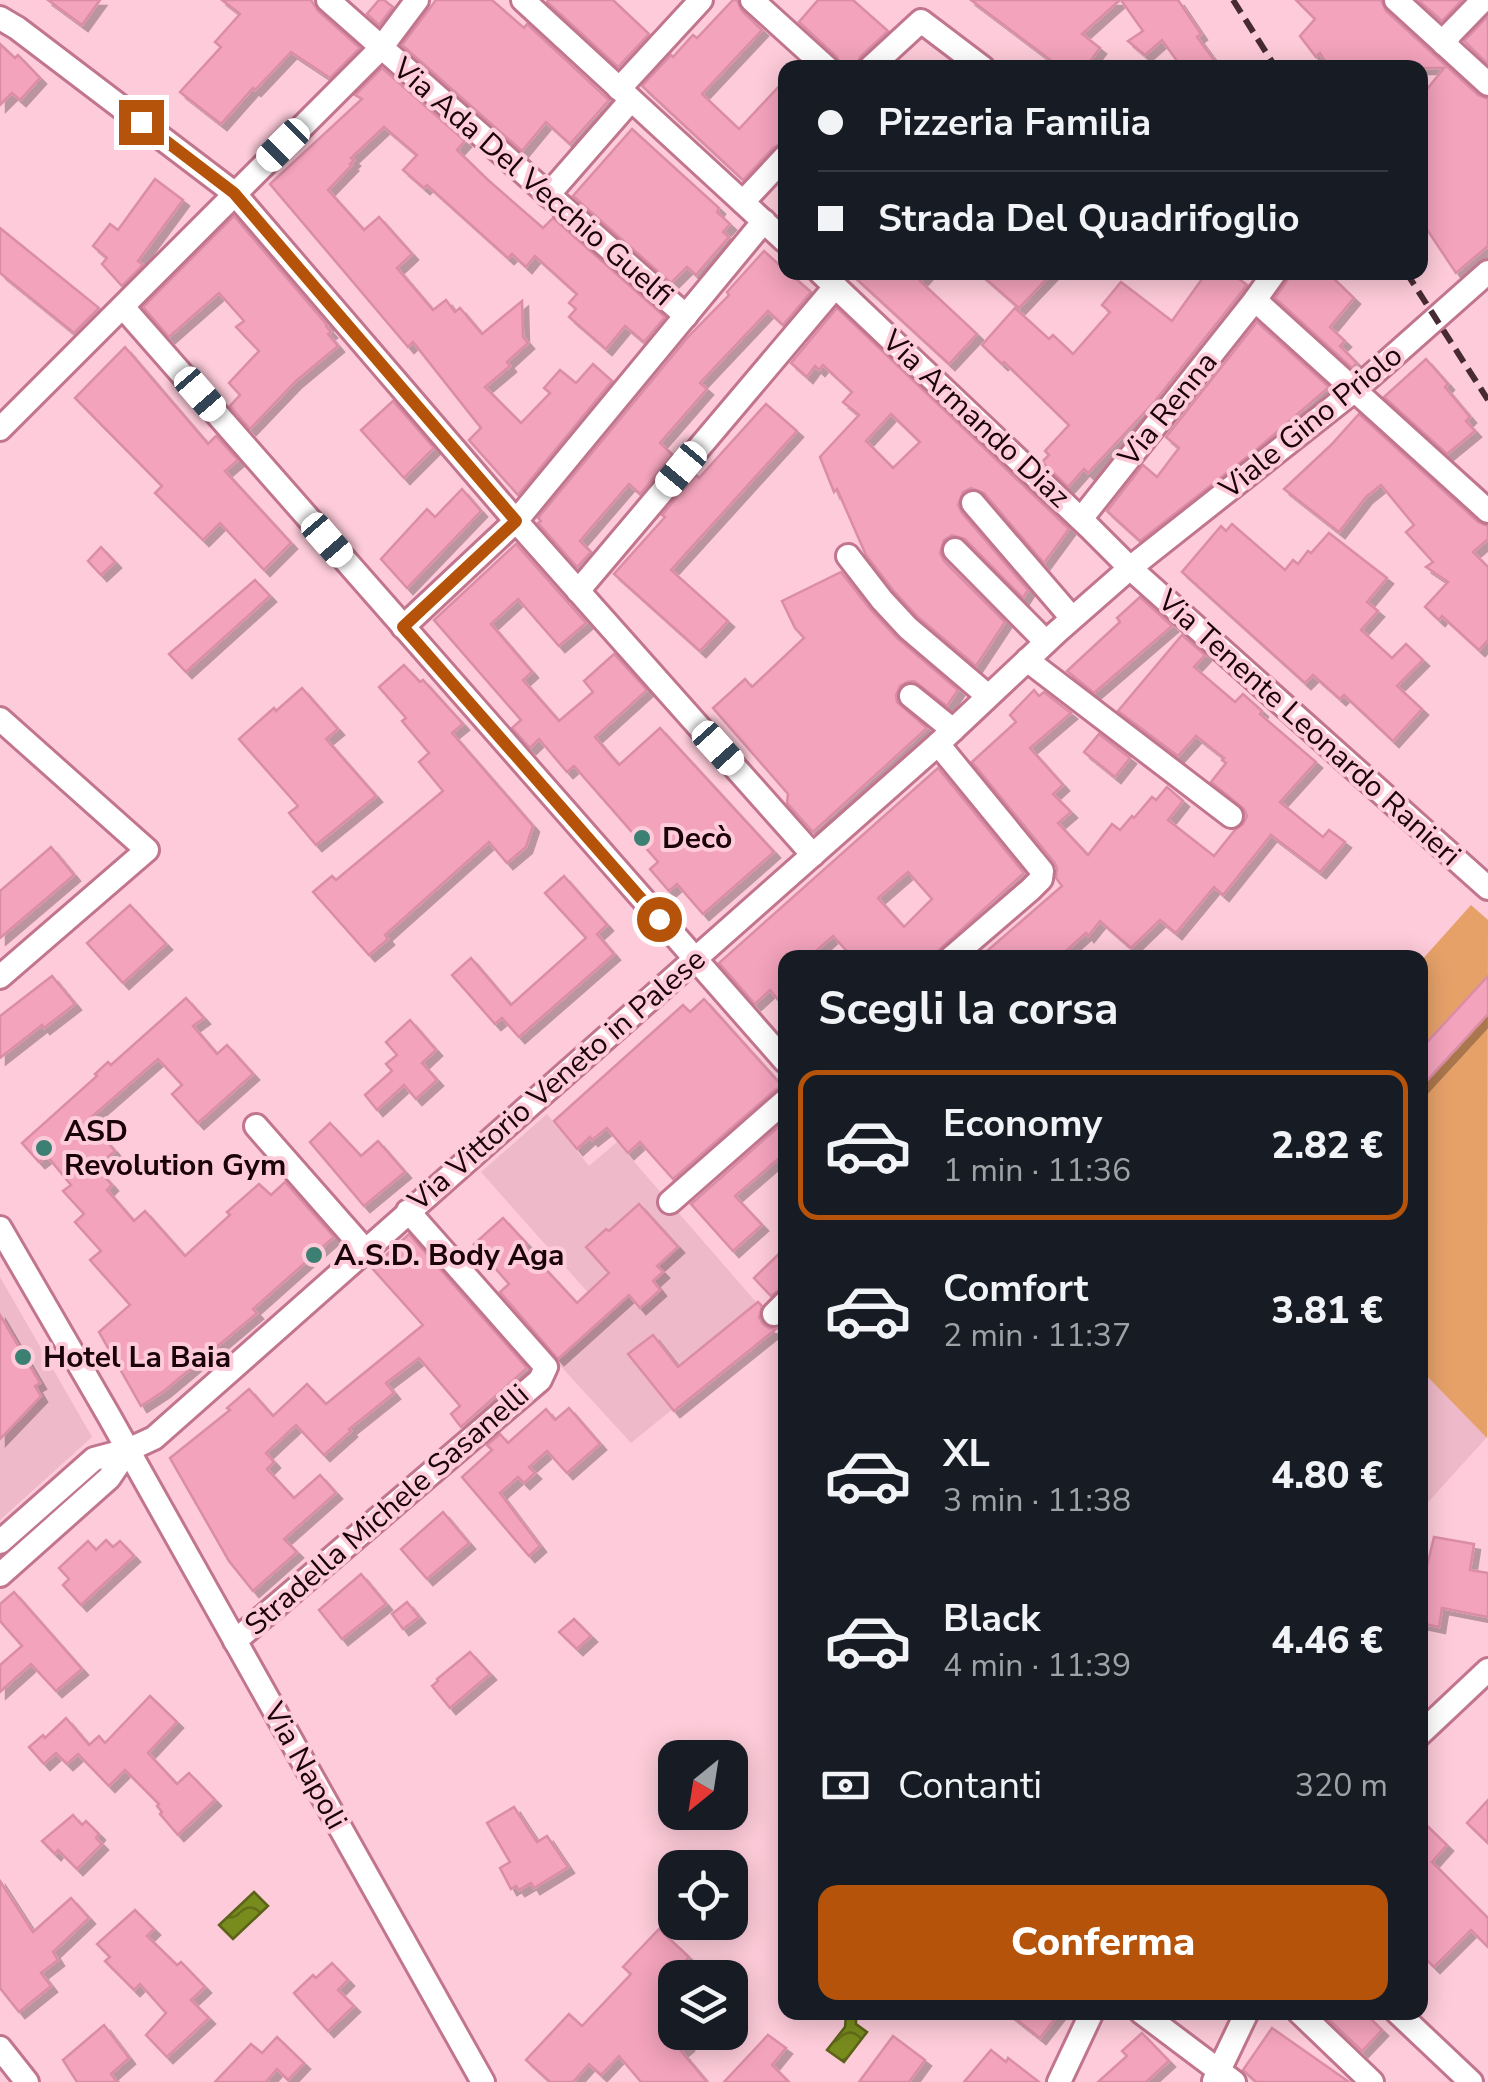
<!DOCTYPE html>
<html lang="it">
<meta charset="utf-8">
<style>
:root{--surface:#171b24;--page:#242831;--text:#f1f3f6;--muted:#9ea1a6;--line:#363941;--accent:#b45309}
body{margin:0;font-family:"Nunito Sans",sans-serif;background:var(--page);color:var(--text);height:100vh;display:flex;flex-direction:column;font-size:38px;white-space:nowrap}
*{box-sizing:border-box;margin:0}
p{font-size:32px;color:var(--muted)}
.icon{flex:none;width:55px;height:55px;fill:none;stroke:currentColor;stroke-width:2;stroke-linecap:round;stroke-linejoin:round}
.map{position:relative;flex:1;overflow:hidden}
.side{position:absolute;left:778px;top:950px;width:650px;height:1070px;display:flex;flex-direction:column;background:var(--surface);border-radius:20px;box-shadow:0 5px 25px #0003}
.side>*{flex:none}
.hud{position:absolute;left:778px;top:60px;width:650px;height:220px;border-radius:20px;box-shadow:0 5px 25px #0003;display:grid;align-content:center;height:220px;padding:0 40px;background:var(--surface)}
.needle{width:65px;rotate:210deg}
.fabs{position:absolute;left:658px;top:1740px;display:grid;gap:20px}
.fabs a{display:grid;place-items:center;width:90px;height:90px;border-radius:20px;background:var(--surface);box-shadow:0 5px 25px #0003;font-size:50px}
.end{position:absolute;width:45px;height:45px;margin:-22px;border:12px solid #b45309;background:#fff;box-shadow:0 0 0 5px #fff}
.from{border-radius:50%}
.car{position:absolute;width:30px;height:60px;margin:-30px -15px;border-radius:12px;box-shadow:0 0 8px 2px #0007;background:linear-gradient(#fff 24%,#345 0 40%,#fff 0 76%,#345 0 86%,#fff 0)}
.hud b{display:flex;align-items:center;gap:35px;height:95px;font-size:38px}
.hud b+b{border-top:2px solid var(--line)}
.hud i{width:25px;height:25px;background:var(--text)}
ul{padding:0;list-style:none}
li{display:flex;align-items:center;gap:30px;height:150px;margin:0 20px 15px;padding:0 20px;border:5px solid transparent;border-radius:20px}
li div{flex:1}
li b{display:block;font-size:38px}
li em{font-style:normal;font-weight:800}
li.selected{border-color:var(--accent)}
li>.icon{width:90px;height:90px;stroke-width:1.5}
h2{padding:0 40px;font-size:45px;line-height:120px}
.pay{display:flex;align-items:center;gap:25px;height:110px;padding:0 40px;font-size:38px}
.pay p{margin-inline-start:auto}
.action{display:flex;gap:20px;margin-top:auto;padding:20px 40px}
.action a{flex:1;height:115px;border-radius:20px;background:var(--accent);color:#fff;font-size:40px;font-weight:800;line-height:115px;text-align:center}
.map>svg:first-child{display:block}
.built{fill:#eeb9c8}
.garden{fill:#e6a169}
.water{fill:url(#water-waves);stroke:#5c6218;stroke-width:2.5}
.building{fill:#f3a3bc;stroke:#db8da6;stroke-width:2.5;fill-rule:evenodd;filter:url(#shadow)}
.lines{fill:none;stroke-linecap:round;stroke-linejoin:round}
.minor-casing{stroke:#c1758e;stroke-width:28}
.minor{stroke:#fff;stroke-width:22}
.rail{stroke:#472a33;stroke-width:6;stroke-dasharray:15 8;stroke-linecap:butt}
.route{stroke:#b45309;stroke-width:12}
.poi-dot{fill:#3c7f73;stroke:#fdcbd9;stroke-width:4}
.labels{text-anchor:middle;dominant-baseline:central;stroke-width:8;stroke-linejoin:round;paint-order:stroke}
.street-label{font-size:30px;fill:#1b030b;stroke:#fdcbd9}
.poi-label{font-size:30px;font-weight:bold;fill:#1b030b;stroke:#fdcbd9;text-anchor:start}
</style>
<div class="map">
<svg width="1488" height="2082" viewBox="0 0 1488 2082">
<defs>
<pattern id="water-waves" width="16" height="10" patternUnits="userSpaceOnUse" patternTransform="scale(2.5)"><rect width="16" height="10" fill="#788b1d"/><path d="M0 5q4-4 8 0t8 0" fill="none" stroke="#626f18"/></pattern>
<filter id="shadow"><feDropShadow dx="6" dy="6" stdDeviation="0" flood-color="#0004"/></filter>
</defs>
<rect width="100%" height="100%" fill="#fdcbd9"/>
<!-- built -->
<g class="built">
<path d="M547 1114 589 1166 617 1142 776 1325 631 1443 556 1361 607 1314 481 1172Z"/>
<path d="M0 1277 92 1437 0 1520Z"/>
<path d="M1420 1369 1487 1437 1420 1511Z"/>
</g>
<!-- garden -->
<path class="garden" d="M1471 905 1488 920 1487 1438 1420 1369V962Z"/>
<!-- water -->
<g class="water">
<path d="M254 1892 268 1906 233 1939 219 1925Z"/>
<path d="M852 2014 856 2017V2024L867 2032 844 2062 827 2050 845 2027 846 2015Z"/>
</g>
<!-- building -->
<g class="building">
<path d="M48 0H100L82 25Z"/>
<path d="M222 0H311L318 11 360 48 330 78 291 52 255 90 253 88 221 124 180 92 221 47 215 42 240 14Z"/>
<path d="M379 0H384L393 7 379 25 367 14Z"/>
<path d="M436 0H492L524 28 527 24 609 100 570 144 546 122 522 151 402 45Z"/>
<path d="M548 0H613L649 34 618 67 547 2Z"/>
<path d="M733 0H737L742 11 762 30 702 94 739 129 785 80V142L774 147 743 180 642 86 671 55 673 57 693 35 697 38Z"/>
<path d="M818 0H853L888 31 860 57 855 68H842L837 57 799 22Z"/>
<path d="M971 0H1120L1082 34 1100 48 1085 68H1061Z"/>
<path d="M1121 0H1178L1201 34 1197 37 1220 68H1182L1162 40 1145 55 1128 41 1143 31Z"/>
<path d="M1296 0H1381L1386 11 1478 95 1488 99V246L1456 273 1420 219V98L1444 68H1329L1320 53 1316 57 1300 36 1315 19Z"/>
<path d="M1418 0H1462L1442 21Z"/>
<path d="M1488 16V64L1464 41Z"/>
<path d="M0 44 15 58 18 55 40 78 20 100 12 93 0 105Z"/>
<path d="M382 68 465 141 457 150 488 180 543 228 553 218 665 317 644 342 625 326 606 349 569 317 576 309 569 303 577 294 535 256 526 267 512 254 508 258 427 185 424 188 403 170 417 155 384 127 351 158 354 160 350 164 352 165 328 190 364 230 379 217 412 254 397 268 433 310 446 300 455 312 460 308 482 334 522 301 523 337 528 343 507 362 510 366 485 387 521 423 550 393 544 388 560 370 576 383 593 364 612 381 518 495 469 440 481 428 413 342 408 347 270 184 362 99 355 95Z"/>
<path d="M632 129 719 208 717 212 730 224 723 232 729 237 696 275 687 267 671 283 573 196Z"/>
<path d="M155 179 183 200 138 261 143 265 122 286 102 264 107 258 93 246 110 224 118 230Z"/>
<path d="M234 216 327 325 326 326 331 332 328 334 338 346 296 381 250 429 230 406 240 395 229 383 259 351 236 327 244 321 219 293 169 337 143 307Z"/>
<path d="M0 228 99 308 74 333 0 273Z"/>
<path d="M764 251 785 270V272H788L811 292 783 325 768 311 700 383 707 389 660 443 673 455 640 494 629 484 580 541 591 552 577 567 538 523 541 521 538 518 688 337 729 295 727 292Z"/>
<path d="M849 272H928L920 281 977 334 949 364Z"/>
<path d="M978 272H1053L1019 308Z"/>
<path d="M1207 272H1230L1247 285 1155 401 1088 473 1084 469 1068 487 1042 462 1049 455 1045 451 1069 425 1004 362 1002 364 982 345 1015 308 1049 339 1053 335 1073 354 1110 312 1102 305 1121 282 1172 321Z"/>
<path d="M1290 272H1327L1354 298 1330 327 1345 341 1340 346 1357 363 1352 368 1275 298 1287 281Z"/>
<path d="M837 308 1069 529 1044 563 984 493 971 488 963 492 958 505 962 513 1028 590 1023 598 965 539 952 535 944 540 940 553 944 561 1005 622 976 666 918 617 893 590 866 555 837 489 834 492 820 457 859 415 843 402 852 392 823 365 819 370 815 366 807 377 791 363ZM891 414 920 442 893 468 866 441Z"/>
<path d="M1257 322 1329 387 1256 450 1140 541 1107 511 1143 465 1157 477 1179 448 1166 437Z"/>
<path d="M125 347 208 444 216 436 238 460 225 471 291 543 264 570 220 523 203 540 155 493 162 486 75 398Z"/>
<path d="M1426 359 1448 384 1445 387 1470 417 1466 421 1475 431 1447 454 1384 397Z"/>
<path d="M393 401 434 448 404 478 361 430Z"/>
<path d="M766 404 797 431 671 570 728 621 700 651 614 574 665 517 662 515 696 475 699 478Z"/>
<path d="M1359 414 1478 522 1488 526V539L1473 552 1488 567V640L1479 650 1442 616 1439 620 1425 607 1448 582 1426 567 1433 562 1406 532 1414 525 1381 485 1366 497 1339 532 1284 489 1331 445Z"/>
<path d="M462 489 481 511 407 588 381 559 427 509 435 517Z"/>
<path d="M1232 524 1285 570 1293 560 1298 564 1308 551 1311 553 1329 533 1387 578 1367 602 1378 611 1361 630 1392 658 1406 644 1423 660 1397 686 1422 709 1393 741 1344 695 1340 699 1313 675 1305 683 1182 572 1221 526 1226 531Z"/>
<path d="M516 544 586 623 559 646 518 599 491 624 532 672 523 680 559 721 593 692 584 681 614 654 647 690 595 737 619 765 660 728 774 852 703 914 677 884 669 891 650 869 658 862 574 766 567 772 539 739 530 748 512 728 521 720 434 620Z"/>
<path d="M101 547 115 562 101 575 88 561Z"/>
<path d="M841 572 870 609 897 638 958 690 947 706 914 681 907 682 900 686 896 695 897 702 927 728 813 832 787 803 788 794 713 708 745 679 752 687 804 638 795 628 782 601Z"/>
<path d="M255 580 270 596 186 672 169 654Z"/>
<path d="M1140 597 1172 626 1094 693 1067 671 1120 622 1117 618Z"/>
<path d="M1182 635 1205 655 1194 667 1235 702 1243 694 1262 711 1260 714 1316 762 1280 802 1323 837 1329 830 1345 842 1320 872 1271 835 1223 895 1214 887 1176 933 1160 920 1131 948 1100 921 1088 936 1086 933 1058 958H979L1062 886 1056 878 1057 868 1054 862 972 762 1016 722 1010 715 1034 690 1039 696 1044 692 1071 713 1030 748 1063 785 1053 794 1071 812 1058 823 1088 855 1112 824 1120 830 1132 816 1134 818 1152 797 1156 800 1167 787 1183 801 1168 820 1214 856 1235 830 1243 824 1247 816 1244 809 1211 782 1226 763 1222 760 1224 758 1196 736 1178 756 1118 711Z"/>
<path d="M404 665 420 682 423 680 463 724 452 733 533 826 526 847 507 863 489 842 385 935 388 939 369 955 313 892 332 876 336 880 443 791 419 762 429 753 402 721 406 718 379 687Z"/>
<path d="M302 688 338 729 326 739 376 796 316 845 289 813 298 806 239 739 274 708 276 711Z"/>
<path d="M1099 734 1130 758 1115 777 1084 752Z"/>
<path d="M938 768 1024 873 930 958H853L833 936 808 958H785V1008L770 990 755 1004 719 963ZM908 872 932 899 904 927 878 898Z"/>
<path d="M51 847 74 875 0 938V891Z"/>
<path d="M564 876 607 925 597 934 614 954 519 1037 502 1018 495 1024 452 975 471 958 511 1005 586 938 545 893Z"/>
<path d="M130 905 166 944 123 983 87 943Z"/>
<path d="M52 976 75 1004 44 1028 42 1025 0 1058V1016Z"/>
<path d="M1488 976V1014L1420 1088V1050Z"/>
<path d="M186 998 204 1018 193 1026 217 1054 227 1045 253 1074 198 1123 172 1094 182 1085 158 1059 88 1120 115 1151 96 1167 112 1185 107 1190 134 1221 145 1211 185 1256 230 1215 227 1212 259 1184 271 1195 285 1182 334 1237 253 1309 257 1313 164 1391 141 1406 99 1332 130 1305 90 1260 101 1251 75 1222 84 1214 63 1191 71 1185 47 1156 39 1162 22 1143 97 1076 95 1074 108 1062 111 1065Z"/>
<path d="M704 999 782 1086 775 1090 673 1179 640 1142 628 1153 607 1128 592 1140 590 1137 577 1149 554 1121 683 1005 690 1012Z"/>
<path d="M410 1020 436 1050 422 1063 437 1080 416 1099 404 1085 377 1110 365 1095 392 1071 386 1064 397 1055 386 1042Z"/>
<path d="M785 1121V1153L735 1196 762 1225 733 1251 691 1204Z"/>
<path d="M330 1123 361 1156 378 1141 405 1172 364 1206 310 1142Z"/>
<path d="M639 1204 678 1247 657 1266 663 1272 653 1281 660 1290 640 1308 629 1295 558 1359 500 1292 509 1284 474 1244 503 1218 527 1244 524 1246 577 1303 609 1273 586 1247 606 1229 609 1231Z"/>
<path d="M409 1234 527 1368 461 1427 451 1414 460 1406 419 1358 386 1383 394 1393 349 1429 351 1431 324 1455 296 1425 266 1453 274 1462 267 1469 294 1498 320 1475 336 1493 284 1539 297 1552 253 1591 229 1561 170 1458 230 1410 227 1408 249 1389 273 1416 307 1384 326 1404 423 1325 372 1268Z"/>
<path d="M785 1248V1285L771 1296 754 1278Z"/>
<path d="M758 1302 762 1306 759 1317 763 1324 769 1328 776 1329 674 1411 628 1354 653 1335 678 1367Z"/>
<path d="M0 1315 40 1383 35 1386 41 1396 0 1439Z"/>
<path d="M569 1408 600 1444 567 1473 547 1451 529 1467 535 1473 524 1483 518 1477 500 1493 540 1546 529 1556 462 1477 492 1450 487 1445 500 1434 508 1443 546 1409 555 1420Z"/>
<path d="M443 1512 469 1543 427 1579 401 1549Z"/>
<path d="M1434 1537 1474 1544 1470 1570 1488 1573V1617L1442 1608 1439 1627 1420 1623V1582L1423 1583Z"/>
<path d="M106 1540 113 1547 120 1541 134 1556 81 1605 63 1585 69 1579 59 1568 88 1541 96 1550Z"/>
<path d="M361 1574 386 1604 342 1639 319 1610Z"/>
<path d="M14 1592 82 1669 56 1691 31 1664 0 1692V1665L22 1646 0 1621V1604Z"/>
<path d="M407 1602 419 1617 403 1629 392 1614Z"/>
<path d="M574 1619 591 1636 577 1649 559 1632Z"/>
<path d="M470 1652 490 1674 450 1708 432 1686 438 1681 437 1679Z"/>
<path d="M150 1696 177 1722 148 1753 177 1784 189 1773 215 1800 178 1835 160 1814 162 1812 157 1806 159 1804 125 1770 109 1786 78 1754 67 1764 56 1753 44 1764 29 1747 43 1735 45 1738 66 1718 89 1745 99 1736 105 1743Z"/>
<path d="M1488 1800V1843L1467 1823Z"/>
<path d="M514 1807 537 1842 547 1836 568 1867 534 1888 531 1883 519 1890 516 1886 511 1889 500 1868 510 1862 487 1823Z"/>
<path d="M73 1815 82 1825 86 1821 99 1834 96 1838 102 1844 77 1869 58 1850 55 1854 42 1841Z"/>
<path d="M1420 1819 1447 1845 1432 1862 1488 1918V1947L1471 1930 1434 1967 1420 1953Z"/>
<path d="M0 1881 33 1932 71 1898 89 1918 53 1952 58 1960 41 1973 51 1986 19 2012 0 1988Z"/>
<path d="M135 1910 154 1929 147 1936 177 1965 181 1962 205 1987 191 2000 209 2018 167 2057 146 2035 166 2013 140 1984 134 1990 105 1961 110 1957 97 1944Z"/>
<path d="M659 1929 689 1957 675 1972V2032H678L688 2045 681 2051 707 2082H641L619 2056 601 2075 589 2064 573 2082H550L526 2060 569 2014 582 2026 631 1974 623 1967Z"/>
<path d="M332 1963 348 1980 338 1990 354 2006 328 2031 294 1993 313 1975 316 1978Z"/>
<path d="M1007 2012H1060L1040 2038Z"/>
<path d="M1321 2012H1364L1382 2030 1362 2051Z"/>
<path d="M104 2025 129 2058 111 2074 117 2082H77L63 2060Z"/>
<path d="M1272 2028 1349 2082H1256L1243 2070Z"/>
<path d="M1142 2033 1169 2061 1146 2082H1098L1127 2056 1122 2051Z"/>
<path d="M768 2035 786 2048 772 2065 789 2082H724Z"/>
<path d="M893 2036 925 2060 909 2082H859Z"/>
<path d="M277 2037 304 2063 288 2080 277 2069 266 2082H215L251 2044 262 2053Z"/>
<path d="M991 2050 1006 2062 1008 2058 1039 2082H964Z"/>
</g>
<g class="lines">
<defs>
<g id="minor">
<path d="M328 0 686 316"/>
<path d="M523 0 785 241"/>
<path d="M752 0 827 68"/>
<path d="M1396 0 1488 84"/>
<path d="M0 18 17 28 234 193 516 521 813 855"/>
<path d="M1444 44 1451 33 1483 0"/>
<path d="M870 68 921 21 983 68"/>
<path d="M619 89 701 0"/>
<path d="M548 195 631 100"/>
<path d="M743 202 785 157"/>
<path d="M820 272 1090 528 1130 568 1488 888"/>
<path d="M1275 272 1255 300 1488 511"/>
<path d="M123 307 785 1061"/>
<path d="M0 429 381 48 417 0"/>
<path d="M973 503 1072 618"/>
<path d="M1081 519 1255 300"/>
<path d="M955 550 1046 642"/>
<path d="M848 556 882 600 908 628 988 696"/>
<path d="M578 591 835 287"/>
<path d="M403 627 516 521 764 221"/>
<path d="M1027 660 1231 816"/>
<path d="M911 696 953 730"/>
<path d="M0 719 147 850 0 977"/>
<path d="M938 744 1042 871 1041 879 1030 890 951 958"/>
<path d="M256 1126 365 1250"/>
<path d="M670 1202 785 1101"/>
<path d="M0 1228 109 1416 483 2082"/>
<path d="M774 1314 785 1303"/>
<path d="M0 1542 94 1459 128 1450 154 1438 938 744 1057 632 1130 568 1355 390 1488 272"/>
<path d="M0 1575 109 1478 128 1450"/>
<path d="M235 1641 540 1380 546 1367 408 1211"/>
<path d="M1420 1734 1488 1670"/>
<path d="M1141 2012 1234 2082"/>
<path d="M1299 2012 1372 2082"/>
<path d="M1397 2012 1471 2082"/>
<path d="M0 2048 27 2082"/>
<path d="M1214 2081 1247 2012"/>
<path d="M1059 2082 1092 2012"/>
</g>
</defs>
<!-- minor casing -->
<use href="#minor" class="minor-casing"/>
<!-- minor -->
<use href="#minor" class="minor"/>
<!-- rail -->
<g class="rail">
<path d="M1233 0 1276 68"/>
<path d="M1406 272 1488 400"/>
</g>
</g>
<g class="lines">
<!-- route -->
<path class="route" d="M141 122 234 193 516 521 403 627 659 919"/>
</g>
<!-- markers -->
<g class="poi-dot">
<circle cx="642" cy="838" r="10"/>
<circle cx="44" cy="1148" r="10"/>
<circle cx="314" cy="1255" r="10"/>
<circle cx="23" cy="1357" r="10"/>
</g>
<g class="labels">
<!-- street labels -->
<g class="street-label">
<text transform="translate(533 182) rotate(41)">Via Ada Del Vecchio Guelfi</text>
<text transform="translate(1168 409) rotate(-51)">Via Renna</text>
<text transform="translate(976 419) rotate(43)">Via Armando Diaz</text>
<text transform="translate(1311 422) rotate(-39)">Viale Gino Priolo</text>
<text transform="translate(1309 728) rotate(42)">Via Tenente Leonardo Ranieri</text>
<text transform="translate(557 1080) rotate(-41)">Via Vittorio Veneto in Palese</text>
<text transform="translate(387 1510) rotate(-41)">Stradella Michele Sasanelli</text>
<text transform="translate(305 1766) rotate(61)">Via Napoli</text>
</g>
<!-- poi labels -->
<g class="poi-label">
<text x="662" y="838">Decò</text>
<text x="64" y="1131">ASD<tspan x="64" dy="34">Revolution Gym</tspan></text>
<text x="334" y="1255">A.S.D. Body Aga</text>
<text x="43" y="1357">Hotel La Baia</text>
</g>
</g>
</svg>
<div class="fabs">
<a><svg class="needle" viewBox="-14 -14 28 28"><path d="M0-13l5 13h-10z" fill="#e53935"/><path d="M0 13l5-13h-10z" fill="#9ea1a6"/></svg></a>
<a><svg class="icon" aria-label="locate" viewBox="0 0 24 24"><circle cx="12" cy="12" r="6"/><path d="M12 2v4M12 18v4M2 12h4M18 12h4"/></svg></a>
<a><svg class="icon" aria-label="layers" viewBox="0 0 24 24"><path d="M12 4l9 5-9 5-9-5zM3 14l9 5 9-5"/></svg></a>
</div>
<i class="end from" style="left:659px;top:919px"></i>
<i class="end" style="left:141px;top:122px"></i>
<i class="car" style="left:283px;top:145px;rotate:225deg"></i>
<i class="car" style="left:200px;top:394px;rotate:139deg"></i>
<i class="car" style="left:681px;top:469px;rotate:220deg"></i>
<i class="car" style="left:327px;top:540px;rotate:139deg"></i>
<i class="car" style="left:718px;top:748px;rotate:138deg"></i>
<div class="hud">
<b><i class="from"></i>Pizzeria Familia</b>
<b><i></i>Strada Del Quadrifoglio</b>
</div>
<section class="side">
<h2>Scegli la corsa</h2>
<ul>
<li class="selected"><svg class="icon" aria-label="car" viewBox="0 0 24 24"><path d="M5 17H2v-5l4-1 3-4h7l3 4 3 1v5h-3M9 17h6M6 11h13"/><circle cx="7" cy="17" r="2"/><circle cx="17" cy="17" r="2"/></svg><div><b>Economy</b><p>1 min · 11:36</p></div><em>2.82 €</em></li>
<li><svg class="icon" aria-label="car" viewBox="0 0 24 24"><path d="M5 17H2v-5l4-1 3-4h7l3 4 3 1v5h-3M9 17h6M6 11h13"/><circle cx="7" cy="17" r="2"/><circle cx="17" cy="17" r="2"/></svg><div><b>Comfort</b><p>2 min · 11:37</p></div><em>3.81 €</em></li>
<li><svg class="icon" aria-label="car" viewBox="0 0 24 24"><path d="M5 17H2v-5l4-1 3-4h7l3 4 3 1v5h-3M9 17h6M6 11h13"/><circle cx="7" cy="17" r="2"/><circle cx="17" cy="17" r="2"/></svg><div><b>XL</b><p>3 min · 11:38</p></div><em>4.80 €</em></li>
<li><svg class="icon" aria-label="car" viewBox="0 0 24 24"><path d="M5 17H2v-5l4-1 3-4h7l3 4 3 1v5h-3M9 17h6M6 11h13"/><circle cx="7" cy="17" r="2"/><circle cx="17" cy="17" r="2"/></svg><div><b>Black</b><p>4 min · 11:39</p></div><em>4.46 €</em></li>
</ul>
<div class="pay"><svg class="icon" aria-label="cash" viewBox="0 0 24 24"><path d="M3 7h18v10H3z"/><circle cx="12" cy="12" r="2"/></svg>Contanti<p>320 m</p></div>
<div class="action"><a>Conferma</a></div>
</section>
</div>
